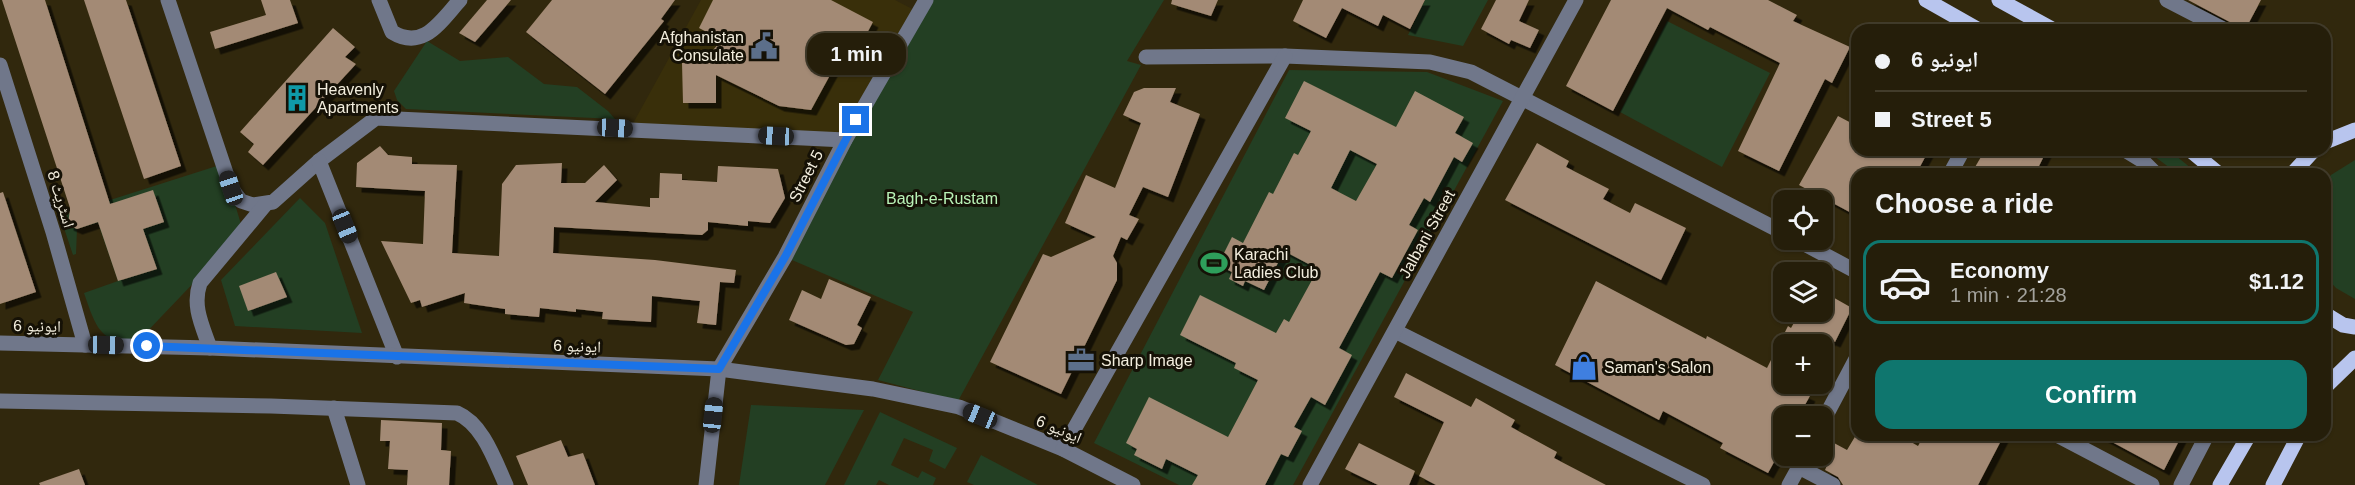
<!DOCTYPE html>
<meta charset="utf-8">
<style>
:root{--surface:#251e0a;--page:#2d2713;--text:#f1f3f6;--muted:#a3a29c;--line:#423c2b;--accent:#0f766e}
body{margin:0;font-family:Arial,"Noto Naskh Arabic",sans-serif;background:var(--page);color:var(--text);height:100vh;display:flex;flex-direction:column;font-size:22px;white-space:nowrap}
*{box-sizing:border-box;margin:0}
p{font-size:20px;color:var(--muted)}
.icon{flex:none;width:33px;height:33px;fill:none;stroke:currentColor;stroke-width:2;stroke-linecap:round;stroke-linejoin:round}
.map{position:relative;flex:1;overflow:hidden}
.panel{position:absolute;left:1851px;top:168px;width:480px;height:273px;display:flex;flex-direction:column;background:var(--surface);border-radius:18px;box-shadow:0 2px 4px #0004,0 0 0 2px var(--line)}
.panel>*{flex:none}
.hud{position:absolute;left:1851px;top:24px;width:480px;height:132px;border-radius:18px;box-shadow:0 2px 4px #0004,0 0 0 2px var(--line);display:grid;align-content:center;height:132px;padding:0 24px;background:var(--surface)}
.fabs{position:absolute;left:1773px;top:190px;display:grid;gap:12px}
.fabs a{display:grid;place-items:center;width:60px;height:60px;border-radius:12px;background:var(--surface);box-shadow:0 2px 4px #0004,0 0 0 2px var(--line);font-size:30px}
.end{position:absolute;width:27px;height:27px;margin:-14px;border:8px solid #1a73e8;background:#fff;box-shadow:0 0 0 3px #fff}
.from{border-radius:50%}
.bubble{position:absolute;height:42px;border-radius:18px;background:var(--surface);box-shadow:0 2px 4px #0004,0 0 0 2px var(--line);font-size:20px;font-weight:800;line-height:42px;text-align:center}
.car{position:absolute;width:18px;height:36px;margin:-18px -9px;border-radius:8px;box-shadow:0 0 4px 2px #0007;background:linear-gradient(#222 24%,#8ab4d8 0 40%,#222 0 76%,#8ab4d8 0 86%,#222 0)}
.hud b{display:flex;align-items:center;gap:21px;height:57px;font-size:22px}
.hud b+b{border-top:2px solid var(--line)}
.hud i{width:15px;height:15px;background:var(--text)}
ul{padding:0;list-style:none}
li{display:flex;align-items:center;gap:18px;height:84px;margin:0 12px 9px;padding:0 12px;border:3px solid var(--line);border-radius:18px}
li div{flex:1}
li b{display:block;font-size:22px}
li em{font-style:normal;font-weight:800}
li.on{border-color:var(--accent)}
li>.icon{width:54px;height:54px;stroke-width:1.5}
h2{padding:0 24px;font-size:27px;line-height:72px}
.action{display:flex;gap:12px;margin-top:auto;padding:12px 24px}
.action a{flex:1;height:69px;border-radius:18px;background:var(--accent);color:#fff;font-size:24px;font-weight:800;line-height:69px;text-align:center}
.map>svg:first-child{display:block}
.built{fill:#392f0a}
.green{fill:#233f23}
.building{fill:#a38a74;fill-rule:evenodd;filter:url(#shadow)}
.lines{fill:none;stroke-linecap:round;stroke-linejoin:round}
.minor{stroke:#70778a;stroke-width:15}
.major{stroke:#b8c5ee;stroke-width:15}
.route{stroke:#1a73e8;stroke-width:8}
.labels{text-anchor:middle;dominant-baseline:central;stroke-width:6;stroke-linejoin:round;paint-order:stroke}
.poi-label{font-size:16px;fill:#f3eede;stroke:#151106;text-anchor:start}
.street-label{font-size:16px;fill:#f3eede;stroke:#151106}
.park-label{font-size:16px;fill:#b9f3b7;stroke:#151106}
</style>
<div class="map">
<svg width="2355" height="485" viewBox="0 0 2355 485">
<defs>
<filter id="shadow"><feDropShadow dx="5.5" dy="5.5" stdDeviation="0" flood-color="#0009"/></filter>
</defs>
<rect width="100%" height="100%" fill="#31280d"/>
<!-- built -->
<path class="built" d="M701 0H895L918 12 847 138 630 129Z"/>
<!-- green -->
<g class="green">
<path d="M925 0H1164L1127 61 1141 65 958 401 878 380 913 312 785 257Z"/>
<path d="M1425 0H1488L1463 46 1408 35Z"/>
<path d="M1667 21 1770 73 1722 167 1620 112Z"/>
<path d="M427 41 460 61 508 57 544 84 577 87 608 111 615 119 406 109 397 100 394 91Z"/>
<path d="M1289 70 1427 72 1503 101 1293 485H1179L1094 443Z"/>
<path d="M2146 150H2169L2198 174H2178Z"/>
<path d="M2355 160V299L2336 288 2325 276V184L2331 175Z"/>
<path d="M223 164 243 231 140 339C100 348 95 324 84 293L118 281 98 223 77 229 76 254 73 255 60 216Z"/>
<path d="M300 198 325 223 362 333 235 326 221 280Z"/>
<path d="M751 405 864 410 825 485H739Z"/>
<path d="M880 412 957 448 945 469 929 461 933 450 904 438 891 465 918 478 922 471 936 478 933 485H889L879 480 876 485H844Z"/>
<path d="M981 455 1038 485H974L967 482Z"/>
</g>
<!-- building -->
<g class="building">
<path d="M2 0H45L110 204 153 190 164 222 143 229 157 269 118 281 98 222 77 229 68 225 70 208Z"/>
<path d="M84 0H126L181 166 144 179Z"/>
<path d="M261 0H290L298 23 215 49 210 32 266 15Z"/>
<path d="M487 0H511L475 42 459 33Z"/>
<path d="M552 0H675L661 19 664 21 605 94 526 32Z"/>
<path d="M713 0H831L873 22 852 61 841 55 811 110 779 106 716 75V103H683L682 63 716 62 713 50 722 40 699 28Z"/>
<path d="M1172 0H1218L1211 16 1171 4Z"/>
<path d="M1303 0H1425L1410 29 1383 15 1378 26 1342 8 1326 38 1293 21Z"/>
<path d="M1496 0H1529L1519 21 1539 30 1530 48 1511 40 1509 44 1481 29Z"/>
<path d="M1611 0H1768L1797 15 1793 21 1850 47 1832 83 1825 79 1779 171 1738 151 1780 63 1710 27 1708 30 1667 8 1613 111 1566 86Z"/>
<path d="M2188 0H2261L2245 30Z"/>
<path d="M333 28 355 47 345 57 356 64 263 165 248 152 254 144 240 132Z"/>
<path d="M1304 81 1396 127 1415 91 1464 117 1455 133 1473 143 1462 162 1454 157 1430 202 1424 198 1409 225 1418 230 1392 278 1380 272 1339 348 1352 355 1325 405 1311 397 1294 427 1302 431 1288 457 1281 454 1265 485H1192L1198 475 1166 459 1162 469 1134 455 1137 449 1126 443 1149 397 1228 437 1258 380 1234 368 1236 363 1180 335 1200 295 1276 333 1284 319 1289 322 1318 269 1284 251 1264 290 1245 281 1243 286 1229 279 1232 272 1218 265 1232 237 1243 243 1269 192 1273 194 1294 153 1298 155 1311 131 1285 118ZM1350 150 1377 164 1356 201 1331 188Z"/>
<path d="M1144 88H1176L1170 102 1200 114 1168 197 1143 187 1129 215 1139 219 1127 240 1121 237 1113 256 1117 263V280L1061 394 990 362 1043 254 1051 257 1096 237 1065 223 1086 175 1115 188 1141 123 1123 115 1134 92Z"/>
<path d="M1838 116 1857 126V150H1929L1916 174H1857V216L1799 185Z"/>
<path d="M1537 143 1569 161 1566 167 1609 189 1603 199 1630 213 1635 203 1686 228 1661 280 1505 200Z"/>
<path d="M380 146 388 155 412 157V164L457 165 452 253 499 256 502 184 516 165 562 163 561 183H585L604 165 617 180 595 202 650 207V198H659L660 173 682 174V180L717 182 718 166 778 169 785 198 770 223 748 221V226L708 222V230L702 235 554 227 553 253 655 260 736 270 734 283 720 282 716 325 697 323 700 301 652 296 651 322 602 319 603 312 576 309V312L540 308 539 317 505 314V309L464 303 465 293 422 307 420 300 411 303 381 241 423 244 425 191 356 187 357 163Z"/>
<path d="M1985 150H2047L2035 174H1971Z"/>
<path d="M3 192 36 292 0 304V193Z"/>
<path d="M276 272 287 297 248 311 239 286Z"/>
<path d="M829 279 871 297 857 325 862 328 854 344 846 345 789 320 802 290 821 299Z"/>
<path d="M1596 281 1706 339 1707 336 1767 368 1788 326 1791 328 1800 312H1822V291L1852 308 1835 342 1830 340 1827 345H1784V384L1810 396 1798 417H1784V444L1768 473 1720 448 1723 443 1663 411 1659 420 1555 365Z"/>
<path d="M1406 373 1471 407 1476 398 1515 420 1511 427 1557 452 1554 458 1606 485H1436L1419 476 1444 422 1394 397Z"/>
<path d="M381 420 442 423 441 450 451 451 449 485H407L408 470 388 469 390 441H380Z"/>
<path d="M1856 435H1899L1918 446 1924 435H2004L1978 485H1843L1838 477 1825 470 1828 463 1824 461 1834 443 1847 450Z"/>
<path d="M2099 435H2182L2164 470Z"/>
<path d="M561 440 568 457 583 453 595 485H528L516 456Z"/>
<path d="M1359 443 1415 471 1409 485H1378L1345 469Z"/>
<path d="M79 469 85 485H40L39 483Z"/>
</g>
<g class="lines">
<!-- minor -->
<g class="minor">
<path d="M168 0 231 188 241 201 253 205 273 202 319 161 376 118 845 140"/>
<path d="M379 0 392 32C423 51 440 22 460 0"/>
<path d="M2167 0 2225 30"/>
<path d="M1146 57 1285 56 1430 62 1471 72 1784 233"/>
<path d="M0 65 53 232 85 345"/>
<path d="M2125 150 2143 161 2156 174"/>
<path d="M319 161 397 357"/>
<path d="M1950 174 1963 150"/>
<path d="M1797 240 1857 272"/>
<path d="M1395 331 1703 485"/>
<path d="M0 343 210 348 719 369 873 389 959 407 1063 449 1133 485"/>
<path d="M210 348C202 325 192 306 200 283L265 205"/>
<path d="M0 401 271 406 457 413C483 424 495 461 506 485"/>
<path d="M334 408 358 485"/>
<path d="M1822 423 1857 357"/>
<path d="M2057 435 2152 485"/>
<path d="M1063 449 1285 56"/>
<path d="M1799 467 1833 485"/>
<path d="M706 485 719 369 785 257 845 140 926 0"/>
<path d="M1310 485 1576 0"/>
<path d="M1789 485 1805 456"/>
<path d="M2181 485 2207 435"/>
</g>
<!-- major -->
<g class="major">
<path d="M1926 0 1979 30"/>
<path d="M1999 0 2054 30"/>
<path d="M2325 142 2355 130"/>
<path d="M2190 150 2219 174"/>
<path d="M2292 174 2314 150"/>
<path d="M2325 314 2343 325 2355 327"/>
<path d="M2325 387 2355 358"/>
<path d="M2220 485 2249 435"/>
<path d="M2273 485 2299 435"/>
</g>
</g>
<g class="lines">
<!-- route -->
<path class="route" d="M147 346 719 369 785 257 856 120"/>
</g>
<!-- icons -->
<defs>
<symbol id="civic-bare" viewBox="-9 -9 18 18"><path d="M-.6-6.5H3V-4.5H.6V-3L4-1V1h2V6H-6V1h2V-1L-.6-3ZM-1.2 2.5V6h2.4V2.5Z" fill="#5c6f8a" stroke="#151106" stroke-width="2.5" paint-order="stroke"/></symbol>
<symbol id="building-bare" viewBox="-9 -9 18 18"><path d="M-4-6H4V6H1V3H-1V6H-4ZM-2.5-4.3h1.7v1.8h-1.7ZM.8-4.3h1.7v1.8H.8ZM-2.5-1h1.7V.8h-1.7ZM.8-1h1.7V.8H.8Z" fill="#0f9aa8" stroke="#151106" stroke-width="2.5" paint-order="stroke"/></symbol>
<symbol id="stadium-bare" viewBox="-9 -9 18 18"><path d="M0-5a6.5 5 0 1 0 0 10a6.5 5 0 1 0 0-10ZM-3.5-1.8h7v3.6h-7Z" fill="#2e9e5b" stroke="#151106" stroke-width="2.5" paint-order="stroke"/></symbol>
<symbol id="office-bare" viewBox="-9 -9 18 18"><path d="M-6-3h4V-5.5h4V-3h4V5H-6ZM-1-4.5V-3h2v-1.5ZM-6 0V1H6V0Z" fill="#5c6f8a" stroke="#151106" stroke-width="2.5" paint-order="stroke"/></symbol>
<symbol id="shop-bare" viewBox="-9 -9 18 18"><path d="M-5-2.5h2.3a2.7 3.5 0 0 1 5.4 0H5L5.5 6h-11ZM-1.5-2.5h3a1.5 2.3 0 0 0-3 0Z" fill="#3f7fe0" stroke="#151106" stroke-width="2.5" paint-order="stroke"/></symbol>
</defs>
<g fill-rule="evenodd">
<use href="#civic-bare" x="745" y="27" width="38" height="38"/>
<use href="#building-bare" x="278" y="79" width="38" height="38"/>
<use href="#stadium-bare" x="1195" y="244" width="38" height="38"/>
<use href="#office-bare" x="1062" y="341" width="38" height="38"/>
<use href="#shop-bare" x="1565" y="348" width="38" height="38"/>
</g>
<g class="labels">
<!-- poi labels -->
<g class="poi-label">
<text x="744" y="37" text-anchor="end">Afghanistan<tspan x="744" dy="18">Consulate</tspan></text>
<text x="317" y="89">Heavenly<tspan x="317" dy="18">Apartments</tspan></text>
<text x="1234" y="254">Karachi<tspan x="1234" dy="18">Ladies Club</tspan></text>
<text x="1101" y="360">Sharp Image</text>
<text x="1604" y="367">Saman's Salon</text>
</g>
<!-- street labels -->
<g class="street-label">
<text transform="translate(806 176) rotate(-63)">Street 5</text>
<text transform="translate(61 199) rotate(73)">اسٹریٹ 8</text>
<text transform="translate(1427 234) rotate(-61)">Jalbani Street</text>
<text transform="translate(37 326) rotate(1)">ایونیو 6</text>
<text transform="translate(577 346) rotate(2)">ایونیو 6</text>
<text transform="translate(1059 429) rotate(23)">ایونیو 6</text>
</g>
<!-- park labels -->
<g class="park-label">
<text x="942" y="198">Bagh-e-Rustam</text>
</g>
</g>
</svg>
<div class="fabs">
<a><svg class="icon" aria-label="locate" viewBox="0 0 24 24"><circle cx="12" cy="12" r="6"/><path d="M12 2v4M12 18v4M2 12h4M18 12h4"/></svg></a>
<a><svg class="icon" aria-label="layers" viewBox="0 0 24 24"><path d="M12 4l9 5-9 5-9-5zM3 14l9 5 9-5"/></svg></a>
<a>+</a>
<a>−</a>
</div>
<i class="end from" style="left:147px;top:346px"></i>
<i class="end" style="left:856px;top:120px"></i>
<div class="bubble" style="left:807px;top:33px;width:99px">1 min</div>
<i class="car" style="left:615px;top:128px;rotate:93deg"></i>
<i class="car" style="left:776px;top:136px;rotate:273deg"></i>
<i class="car" style="left:231px;top:188px;rotate:341deg"></i>
<i class="car" style="left:345px;top:226px;rotate:158deg"></i>
<i class="car" style="left:106px;top:345px;rotate:91deg"></i>
<i class="car" style="left:713px;top:415px;rotate:6deg"></i>
<i class="car" style="left:980px;top:416px;rotate:292deg"></i>
<div class="hud">
<b><i class="from"></i>ایونیو 6</b>
<b><i></i>Street 5</b>
</div>
<section class="panel">
<h2>Choose a ride</h2>
<ul>
<li class="on"><svg class="icon" aria-label="car" viewBox="0 0 24 24"><path d="M5 17H2v-5l4-1 3-4h7l3 4 3 1v5h-3M9 17h6M6 11h13"/><circle cx="7" cy="17" r="2"/><circle cx="17" cy="17" r="2"/></svg><div><b>Economy</b><p>1 min · 21:28</p></div><em>$1.12</em></li>
</ul>
<div class="action"><a>Confirm</a></div>
</section>
</div>
